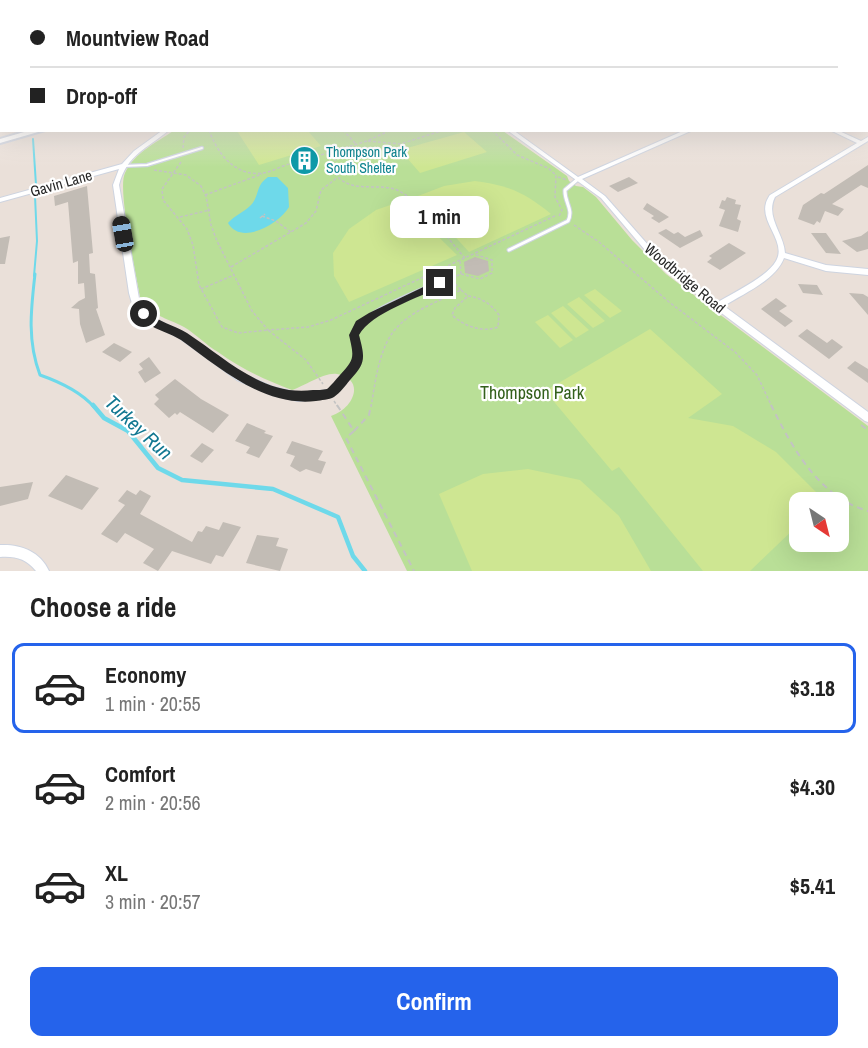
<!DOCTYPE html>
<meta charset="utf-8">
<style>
:root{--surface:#fff;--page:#f2f2f2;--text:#222;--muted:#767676;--line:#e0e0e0;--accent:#2563eb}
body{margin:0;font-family:"Archivo Narrow",sans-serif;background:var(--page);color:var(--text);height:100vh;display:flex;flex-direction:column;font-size:22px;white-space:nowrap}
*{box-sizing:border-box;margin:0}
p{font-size:20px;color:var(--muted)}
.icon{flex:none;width:33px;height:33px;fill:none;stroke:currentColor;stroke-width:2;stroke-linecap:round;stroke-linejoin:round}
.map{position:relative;height:571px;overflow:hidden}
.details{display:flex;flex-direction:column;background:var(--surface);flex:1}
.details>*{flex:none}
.top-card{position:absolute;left:0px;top:0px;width:868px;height:132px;box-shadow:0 6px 24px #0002;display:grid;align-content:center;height:132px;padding:0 30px;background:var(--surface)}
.needle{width:39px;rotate:145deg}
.buttons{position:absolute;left:789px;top:492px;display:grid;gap:12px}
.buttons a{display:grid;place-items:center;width:60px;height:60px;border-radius:12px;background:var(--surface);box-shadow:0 6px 24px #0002;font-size:30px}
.end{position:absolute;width:27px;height:27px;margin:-14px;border:8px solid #272727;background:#fff;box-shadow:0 0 0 3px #fff}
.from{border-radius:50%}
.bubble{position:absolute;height:42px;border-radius:12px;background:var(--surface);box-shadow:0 6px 24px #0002;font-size:20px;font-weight:700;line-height:42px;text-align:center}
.car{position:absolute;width:18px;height:36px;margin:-18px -9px;border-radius:8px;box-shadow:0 0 4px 2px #0007;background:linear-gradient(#222 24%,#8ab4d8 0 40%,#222 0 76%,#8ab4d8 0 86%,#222 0)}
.top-card b{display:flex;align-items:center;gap:21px;height:57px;font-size:22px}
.top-card b+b{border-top:2px solid var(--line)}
.top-card i{width:15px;height:15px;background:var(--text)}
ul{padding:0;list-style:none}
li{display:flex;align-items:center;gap:18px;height:90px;margin:0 12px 9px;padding:0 18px;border:3px solid transparent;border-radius:12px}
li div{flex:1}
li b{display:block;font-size:22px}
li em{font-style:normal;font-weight:700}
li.current{border-color:var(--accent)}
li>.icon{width:54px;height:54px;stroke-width:1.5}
h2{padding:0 30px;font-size:27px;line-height:72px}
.action{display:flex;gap:12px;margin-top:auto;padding:12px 30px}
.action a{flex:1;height:69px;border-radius:12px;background:var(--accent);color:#fff;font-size:24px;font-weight:700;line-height:69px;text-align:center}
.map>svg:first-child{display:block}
.green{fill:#b9df97;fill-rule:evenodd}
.pitch{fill:#cee692}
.water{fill:#6ed9ea}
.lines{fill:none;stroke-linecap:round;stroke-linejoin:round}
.stream-far2{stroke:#6ed9ea;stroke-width:2}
.stream-far1{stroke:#6ed9ea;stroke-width:3}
.stream{stroke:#6ed9ea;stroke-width:4.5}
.building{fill:#c2bcb5}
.service-far2-casing{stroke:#ced4e0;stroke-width:4.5}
.service-far1-casing{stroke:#ced4e0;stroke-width:5}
.service-casing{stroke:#ced4e0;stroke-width:7}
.minor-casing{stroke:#ced4e0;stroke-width:2}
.secondary-casing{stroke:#ced4e0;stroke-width:4}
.path-far1{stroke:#c3c3c3;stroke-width:1.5;stroke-dasharray:3 2;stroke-linecap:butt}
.path{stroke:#c3c3c3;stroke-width:2;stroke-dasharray:6 4.5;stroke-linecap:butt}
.service-far2{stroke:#fff;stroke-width:2}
.service-far1{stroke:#fff;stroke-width:3}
.service{stroke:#fff;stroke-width:4}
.minor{fill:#fff;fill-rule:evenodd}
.secondary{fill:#fff;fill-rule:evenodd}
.route{fill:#272727}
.labels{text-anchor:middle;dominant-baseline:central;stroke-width:4.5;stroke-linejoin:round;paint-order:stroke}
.far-culture-label{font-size:14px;fill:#0d838f;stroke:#fff;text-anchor:start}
.street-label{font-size:15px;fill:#272727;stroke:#fff}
.near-park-label{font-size:18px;fill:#33601b;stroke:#fff}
.near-water-label{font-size:20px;font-style:italic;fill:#117791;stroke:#fff}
</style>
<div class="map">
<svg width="868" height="571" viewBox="0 0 868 571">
<rect width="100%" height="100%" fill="#eae0d9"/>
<!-- green -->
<path class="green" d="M173 131H503L567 176 569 181 576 186 583 187 596 197 632 240 666 274 868 426V571H407L331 416C354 409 366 379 337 374 324 372 305 386 292 390 266 380 241 369 218 352 206 345 196 334 184 327 166 317 151 317 140 297 136 274 117 189 125 173 135 152 156 143 173 131ZM800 502H838V542H800Z"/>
<!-- pitch -->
<g class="pitch">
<path d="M237 131H308L321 146 259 165Z"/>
<path d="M464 132 487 152 420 173 400 150Z"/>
<path d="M475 181C508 185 525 193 551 214L469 252 418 196 444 186Z"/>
<path d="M402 201 457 255 349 302 334 276 333 253 349 229 376 210Z"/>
<path d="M595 289 622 311 610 318 584 295Z"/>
<path d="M579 297 605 321 593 328 567 304Z"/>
<path d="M563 306 589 330 576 338 551 313Z"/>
<path d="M548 315 573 340 560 348 535 322Z"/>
<path d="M650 329 722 394 688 418 733 426 776 452 824 500 821 502H800L799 524 750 571H703L619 467 612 471 545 391Z"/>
<path d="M528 469 580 480 619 516 651 571H472L439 494 483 474Z"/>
</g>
<!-- water -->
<path class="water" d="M268 177H277L288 188 289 207C279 224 241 246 228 223 235 215 244 212 251 205 260 195 255 186 268 177Z"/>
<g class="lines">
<!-- stream-far2 -->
<g class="stream-far2">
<path d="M33 139 36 185"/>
<path d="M34 276 37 241 35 196"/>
</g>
<!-- stream-far1 -->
<path class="stream-far1" d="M35 274C31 309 27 341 40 375 60 382 80 391 94 407"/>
<!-- stream -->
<path class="stream" d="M93 405 104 418 128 431 158 468 182 480 273 489 338 517 353 556 365 571"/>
</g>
<!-- building -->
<g class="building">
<path d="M868 165V188L861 185 832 204 844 209 838 216 825 211 820 223 817 221 814 225 798 219 803 205 821 193 824 194Z"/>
<path d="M629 177 638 183 618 192 609 186Z"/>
<path d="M87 186 93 253 89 254 90 273 95 274 98 308 96 309 105 335 86 343 80 324 79 309 71 308 79 301 85 298 84 283 78 284V261L73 263 68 202 55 206 54 196Z"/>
<path d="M727 197 736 200 735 204 741 205 737 219 741 221 738 232 719 226 725 210 719 208 722 200 725 201Z"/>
<path d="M647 203 669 217 659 223 651 218 654 216 643 209Z"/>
<path d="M666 229 674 234 678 232 685 237 700 230 703 236 680 248 658 233Z"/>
<path d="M868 231V249L857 252 842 241 861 236Z"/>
<path d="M811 233H826L841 254 826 253Z"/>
<path d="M10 236 5 264H0V238Z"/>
<path d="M729 243 746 253 720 270 707 262 712 258 709 256Z"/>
<path d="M475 257 488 261 489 271 478 276 465 273 464 262Z"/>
<path d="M798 284 817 285 823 295 803 293Z"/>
<path d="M849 293 863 294 868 297V315Z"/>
<path d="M776 298 787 306 779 311 793 321 785 327 761 309Z"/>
<path d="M807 329 827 343 832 339 843 347 829 359 798 336Z"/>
<path d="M114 343 132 352 120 362 102 352Z"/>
<path d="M149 357 161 373 145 383 138 372 143 369 139 364Z"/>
<path d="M855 361 868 369V383L847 368Z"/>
<path d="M175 379 201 399 229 415 213 433 180 412 177 415 175 413 169 418 154 404 159 399 155 395Z"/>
<path d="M247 423 266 431 264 433 273 436 259 458 246 453 250 447 235 441Z"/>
<path d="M292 441 323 451 318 460 326 462 321 474 306 469 300 472 290 466 295 456 286 453Z"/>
<path d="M202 443 214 450 202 463 190 456Z"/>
<path d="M66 475 99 488 82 510 48 496Z"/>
<path d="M33 482 28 499 0 506V487Z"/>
<path d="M127 490 136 495 140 490 151 496 140 514 192 542 198 531 202 532 206 526 219 530 223 522 241 527 223 557 216 555 211 564 172 551 158 571 143 563 154 549 125 533 117 543 101 534 125 505 118 501Z"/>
<path d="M257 535 279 538 276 546 288 549 280 571 246 563Z"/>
</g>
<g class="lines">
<defs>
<path id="service-far2" d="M123 166 147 165 202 148"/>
<path id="service-far1" d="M509 250 568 221C574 209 564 202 565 190L578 179"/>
<path id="service" d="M330 393 357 365 359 353 354 334C364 312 418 293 440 283"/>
<g id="minor">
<path d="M163 130H169C147 149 127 154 119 185L140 304 153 318 184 333 243 374 273 387 298 393 329 390 332 391 334 394 332 397 298 401 272 395 237 380 178 337 147 322 133 307 129 293 113 185 119 169 0 202V198L122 164 134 151Z"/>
<path d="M507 130H513L578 177 685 130H693L582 179 605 196 649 246 685 277 718 302C734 292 767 277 776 261 787 242 760 223 766 203 766 202 769 196 770 195L857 143 830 130H837L861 141 868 137V141L775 197C765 217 784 234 785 253L826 265 868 269V275L826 271 784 258C776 280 743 294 724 306L868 412V422L865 421 679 281 645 250 601 198Z"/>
<path d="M0 545C20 544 40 551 49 571H36C26 559 16 556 0 557Z"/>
</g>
<path id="secondary" d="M31 130H45L0 143V139Z"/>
</defs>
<!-- service-far2 casing -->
<use href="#service-far2" class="service-far2-casing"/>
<!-- service-far1 casing -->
<use href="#service-far1" class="service-far1-casing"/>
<!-- service casing -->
<use href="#service" class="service-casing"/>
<!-- minor casing -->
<use href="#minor" class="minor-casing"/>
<!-- secondary casing -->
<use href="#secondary" class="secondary-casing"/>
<!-- path-far1 -->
<g class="path-far1">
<path d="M209 130C217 153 235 177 263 173 272 172 280 166 290 164 297 162 305 164 313 163L314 157 367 141 391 130"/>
<path d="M343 130 356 144"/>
<path d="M492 130 517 155 548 168 556 175 555 197 562 210 559 216"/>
<path d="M368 141 400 144 444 130"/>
<path d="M183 148 184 137 190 130"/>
<path d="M335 153C336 162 332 172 340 179 357 193 381 182 399 191 423 203 447 238 465 258"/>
<path d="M181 162 162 189 163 200 187 229 193 245 199 285 222 327 238 333 268 330 306 360 323 384"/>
<path d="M295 163 297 158 306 155 313 157"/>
<path d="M154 170 186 175 201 186 206 196 211 225 217 241 252 311 268 330 308 327 331 320 557 215"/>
<path d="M558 177 567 180"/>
<path d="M205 195 262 174"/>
<path d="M262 216 276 221 292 233"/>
<path d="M180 217 210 210"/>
<path d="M260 218 265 214"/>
<path d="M574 225 599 242 669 302 735 352 757 375 772 407"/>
<path d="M460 261 461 274"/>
<path d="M231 267 306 223 316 211 321 190 337 178"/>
<path d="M452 278 461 274 480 279 492 273V260L474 254"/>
<path d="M201 289 234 275"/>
<path d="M461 290 468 296"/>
<path d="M468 296C482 298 491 304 499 315L498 327C482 333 464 326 452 315L455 308Z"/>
<path d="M334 401 338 407"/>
<path d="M371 407C375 384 378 355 391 335 406 312 438 302 461 290L442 270"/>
</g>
<!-- path -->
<g class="path">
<path d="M337 405 354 431 346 438 414 571"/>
<path d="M771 405C793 449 819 497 868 511"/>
<path d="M861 425 868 430"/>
<path d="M354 431 369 415 371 405"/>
</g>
<!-- service-far2 -->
<use href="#service-far2" class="service-far2"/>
<!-- service-far1 -->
<use href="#service-far1" class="service-far1"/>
<!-- service -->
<use href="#service" class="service"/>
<!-- minor -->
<use href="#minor" class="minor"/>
<!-- secondary -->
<use href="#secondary" class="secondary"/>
</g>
<!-- sky -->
<linearGradient id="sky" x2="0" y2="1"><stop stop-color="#77c3e9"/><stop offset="0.52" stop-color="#f6f1ee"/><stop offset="1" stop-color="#f6f1ee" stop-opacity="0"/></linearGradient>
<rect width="868" height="167" fill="url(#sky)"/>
<!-- route -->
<path class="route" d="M440 279 445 283 443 286C420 297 371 313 359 335 365 358 366 363 350 380 345 386 340 393 334 397 329 400 321 400 316 401 264 407 221 369 181 340 167 331 148 329 138 314L140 311H147C158 322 174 325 187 333 225 358 264 397 313 390 317 390 323 390 327 389 331 386 336 379 340 375 355 359 354 357 349 335L356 321 369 313Z"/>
<!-- icons -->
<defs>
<symbol id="building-disc" viewBox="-11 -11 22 22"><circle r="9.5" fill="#0f9aa8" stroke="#fff"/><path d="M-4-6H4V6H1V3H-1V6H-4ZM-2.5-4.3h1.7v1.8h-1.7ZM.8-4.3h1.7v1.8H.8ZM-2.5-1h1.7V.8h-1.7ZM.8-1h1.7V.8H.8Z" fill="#fff"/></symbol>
</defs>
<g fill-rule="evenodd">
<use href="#building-disc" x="288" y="144" width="33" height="33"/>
</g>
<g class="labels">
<!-- far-culture labels -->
<g class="far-culture-label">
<text x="326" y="152">Thompson Park<tspan x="326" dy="16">South Shelter</tspan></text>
</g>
<!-- street labels -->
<g class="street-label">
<text transform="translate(61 183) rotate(-16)">Gavin Lane</text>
<text transform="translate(685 278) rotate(40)">Woodbridge Road</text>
</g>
<!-- near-park labels -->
<g class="near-park-label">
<text x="532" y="392">Thompson Park</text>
</g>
<!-- near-water labels -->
<g class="near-water-label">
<text transform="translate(139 427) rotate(43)">Turkey Run</text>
</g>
</g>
</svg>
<div class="buttons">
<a><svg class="needle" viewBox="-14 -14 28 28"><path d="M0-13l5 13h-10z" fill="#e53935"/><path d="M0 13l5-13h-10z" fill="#767676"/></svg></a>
</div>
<i class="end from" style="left:144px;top:314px"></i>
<i class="end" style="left:440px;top:283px"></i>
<div class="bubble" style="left:390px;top:196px;width:99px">1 min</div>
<i class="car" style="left:123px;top:234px;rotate:350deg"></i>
<div class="top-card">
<b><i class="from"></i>Mountview Road</b>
<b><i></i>Drop-off</b>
</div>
</div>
<section class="details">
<h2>Choose a ride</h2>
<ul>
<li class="current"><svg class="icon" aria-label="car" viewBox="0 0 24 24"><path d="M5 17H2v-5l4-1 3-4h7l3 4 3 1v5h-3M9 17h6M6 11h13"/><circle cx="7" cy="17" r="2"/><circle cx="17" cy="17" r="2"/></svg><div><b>Economy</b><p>1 min · 20:55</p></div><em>$3.18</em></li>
<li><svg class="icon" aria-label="car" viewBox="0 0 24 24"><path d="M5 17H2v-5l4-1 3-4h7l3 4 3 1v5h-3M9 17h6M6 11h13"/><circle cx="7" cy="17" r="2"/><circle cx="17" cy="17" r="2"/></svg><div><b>Comfort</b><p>2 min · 20:56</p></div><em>$4.30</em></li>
<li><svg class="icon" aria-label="car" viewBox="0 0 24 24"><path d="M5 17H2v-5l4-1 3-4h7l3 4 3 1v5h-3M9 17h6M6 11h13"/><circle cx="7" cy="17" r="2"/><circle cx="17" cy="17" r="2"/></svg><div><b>XL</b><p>3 min · 20:57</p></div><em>$5.41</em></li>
</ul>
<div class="action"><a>Confirm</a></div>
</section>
